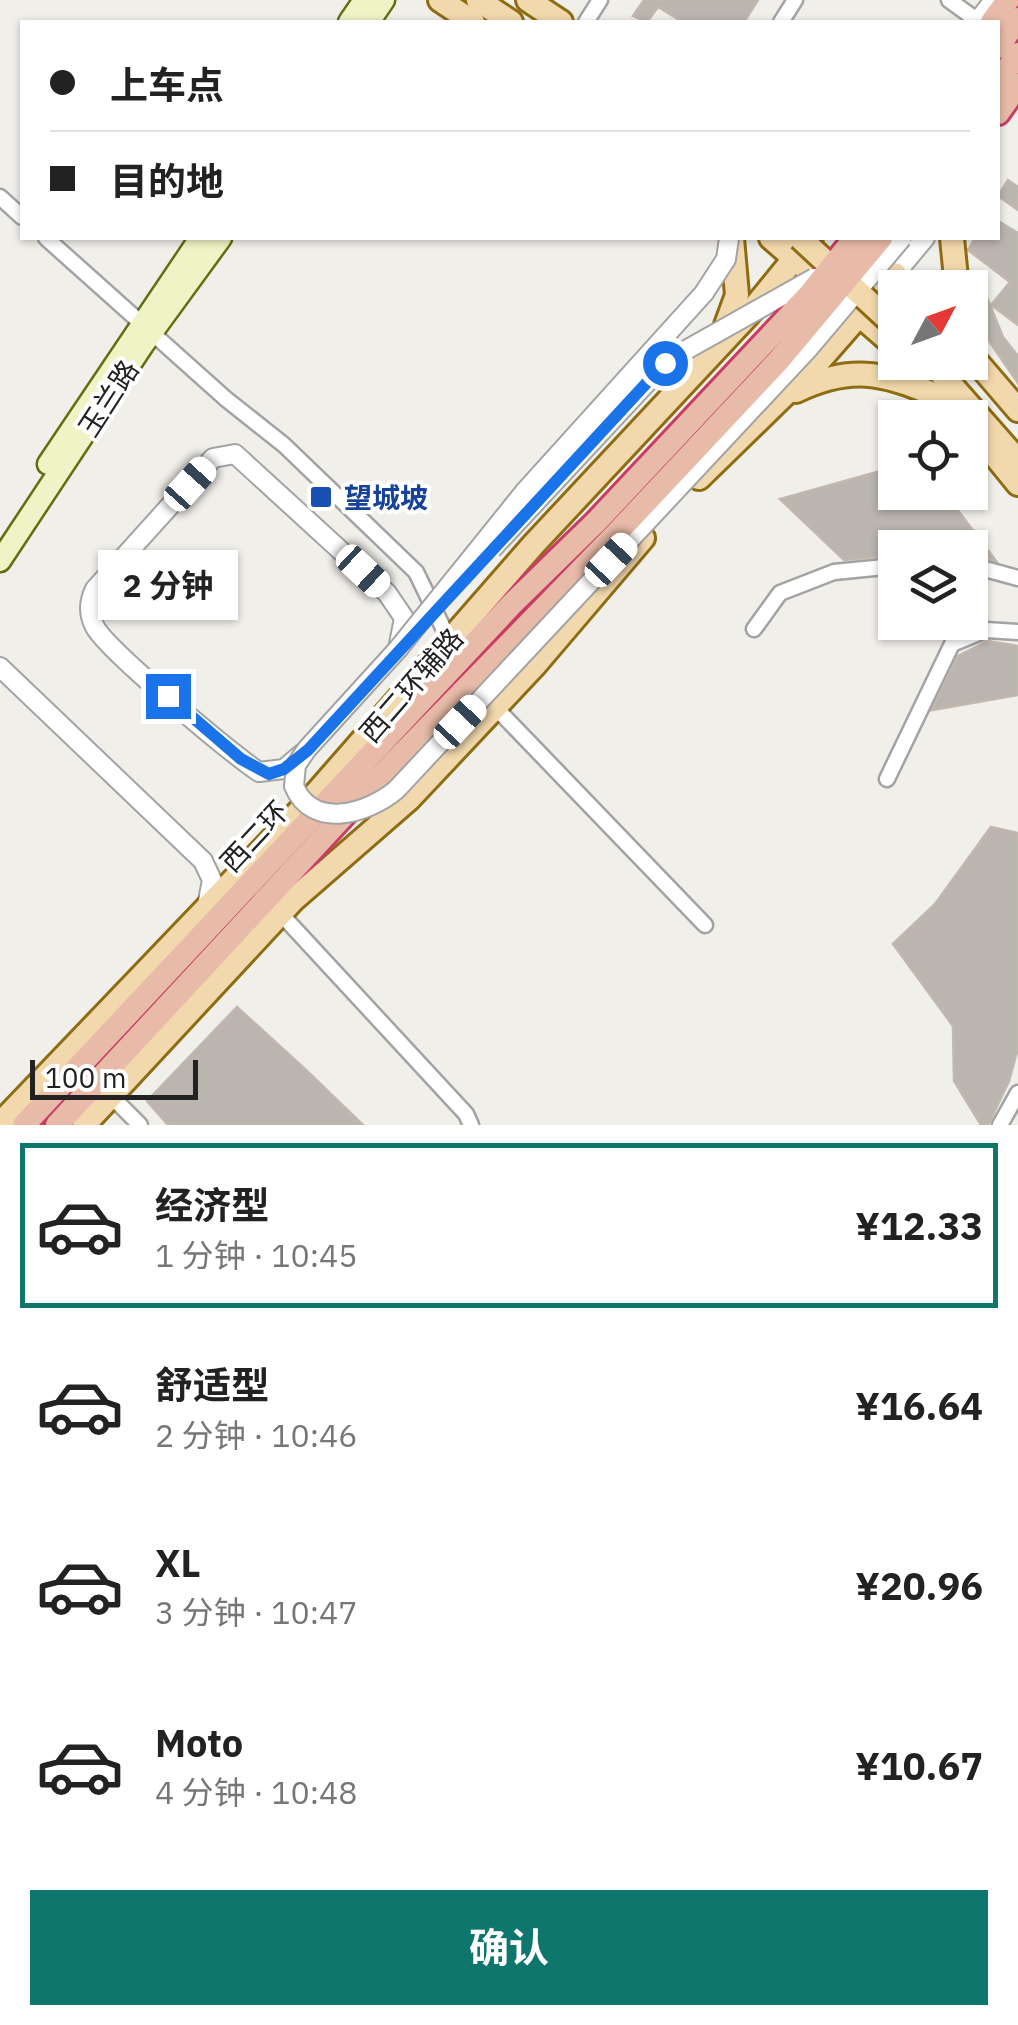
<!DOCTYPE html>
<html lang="zh">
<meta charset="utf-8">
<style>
:root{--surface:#fff;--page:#f6f6f6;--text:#222;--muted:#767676;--line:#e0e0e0;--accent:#0f766e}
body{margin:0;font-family:"IBM Plex Sans","Noto Sans SC",sans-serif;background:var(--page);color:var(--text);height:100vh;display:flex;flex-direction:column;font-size:38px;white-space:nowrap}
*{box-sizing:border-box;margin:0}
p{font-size:32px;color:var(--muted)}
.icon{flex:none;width:55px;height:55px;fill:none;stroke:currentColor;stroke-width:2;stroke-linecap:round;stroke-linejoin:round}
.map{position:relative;height:1125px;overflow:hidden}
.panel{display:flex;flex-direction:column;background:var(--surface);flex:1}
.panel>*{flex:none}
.guide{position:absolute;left:20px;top:20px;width:980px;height:220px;border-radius:0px;box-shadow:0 2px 8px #0004;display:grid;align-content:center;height:220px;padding:0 30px;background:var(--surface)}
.needle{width:65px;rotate:49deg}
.fabs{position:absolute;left:878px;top:270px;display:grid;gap:20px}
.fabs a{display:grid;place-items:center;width:110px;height:110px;border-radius:0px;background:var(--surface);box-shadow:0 2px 8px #0004;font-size:50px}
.scale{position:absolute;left:30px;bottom:25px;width:168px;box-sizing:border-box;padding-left:10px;border:5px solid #222;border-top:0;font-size:28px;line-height:35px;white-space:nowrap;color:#222;-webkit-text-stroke:8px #fff;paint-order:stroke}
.end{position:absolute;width:45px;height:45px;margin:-22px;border:12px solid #1a73e8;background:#fff;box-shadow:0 0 0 5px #fff}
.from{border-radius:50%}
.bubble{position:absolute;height:70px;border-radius:0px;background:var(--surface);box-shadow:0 2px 8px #0004;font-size:32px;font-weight:700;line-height:70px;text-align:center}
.car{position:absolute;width:30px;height:60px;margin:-30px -15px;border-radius:12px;box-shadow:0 0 8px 2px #0007;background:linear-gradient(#fff 24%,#345 0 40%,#fff 0 76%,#345 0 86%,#fff 0)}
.guide b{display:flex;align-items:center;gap:35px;height:95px;font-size:38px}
.guide b+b{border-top:2px solid var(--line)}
.guide i{width:25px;height:25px;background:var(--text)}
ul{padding:18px 0 0;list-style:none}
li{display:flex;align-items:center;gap:30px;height:165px;margin:0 20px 15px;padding:0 10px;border:5px solid transparent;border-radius:0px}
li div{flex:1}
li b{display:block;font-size:38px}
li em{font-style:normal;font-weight:700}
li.selected{border-color:var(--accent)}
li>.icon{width:90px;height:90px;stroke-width:1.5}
.primary-button{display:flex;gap:20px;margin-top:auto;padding:20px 30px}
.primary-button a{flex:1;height:115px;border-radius:0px;background:var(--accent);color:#fff;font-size:40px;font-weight:700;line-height:115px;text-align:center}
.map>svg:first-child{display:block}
.building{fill:#bab5af;stroke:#c1b7ad;stroke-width:2.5}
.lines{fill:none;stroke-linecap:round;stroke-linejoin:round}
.minor-casing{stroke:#a3a3a3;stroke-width:19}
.tertiary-casing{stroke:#a3a3a3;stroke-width:22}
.secondary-casing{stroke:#606f12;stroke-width:25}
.primary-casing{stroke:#8e6c11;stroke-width:28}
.trunk-casing{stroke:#c83d65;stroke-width:28}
.minor{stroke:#fff;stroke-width:14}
.tertiary{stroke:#fff;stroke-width:18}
.secondary{stroke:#eff3c5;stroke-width:20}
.primary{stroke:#f2d8ad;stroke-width:22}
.trunk{stroke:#e8baa8;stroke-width:22}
.tertiary-bridge-casing{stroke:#a3a3a3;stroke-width:22;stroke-linecap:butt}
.primary-bridge-casing{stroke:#8e6c11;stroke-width:28;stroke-linecap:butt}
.trunk-bridge-casing{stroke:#c83d65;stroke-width:28;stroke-linecap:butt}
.tertiary-bridge{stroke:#fff;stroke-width:18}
.primary-bridge{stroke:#f2d8ad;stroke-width:22}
.trunk-bridge{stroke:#e8baa8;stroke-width:22}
.route{stroke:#1a73e8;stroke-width:12}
.transit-dot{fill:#1a4fb4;stroke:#fff;stroke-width:4}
.labels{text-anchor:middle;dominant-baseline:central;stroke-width:8;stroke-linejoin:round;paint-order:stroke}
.street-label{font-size:28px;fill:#222;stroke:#fff}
.transit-label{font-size:28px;font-weight:bold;fill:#164399;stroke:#fff;text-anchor:start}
</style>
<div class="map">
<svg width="1018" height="1125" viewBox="0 0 1018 1125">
<rect width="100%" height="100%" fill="#f1efea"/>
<!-- building -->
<g class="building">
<path d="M644 0H758L744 22H683L658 7 647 22 633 16Z"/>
<path d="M1008 180 1018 187V210L998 196Z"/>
<path d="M998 221 1018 233V325L991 305 1010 282 968 250 975 238H998Z"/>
<path d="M983 288 1003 337 1018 356V383L976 322 970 295Z"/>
<path d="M895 467V492H944L996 561 970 555V548H895V555L844 560 780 499Z"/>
<path d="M988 641 1018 646V695L932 710 958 656Z"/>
<path d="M991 827 1018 833V1048L1009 1081 988 1125H981L954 1081 953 1026 893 944 935 904Z"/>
<path d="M237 1007 306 1070 363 1125H168L147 1101Z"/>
</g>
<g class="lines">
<defs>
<g id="minor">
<path d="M949 0 978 21"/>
<path d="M586 22 600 0"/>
<path d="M781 22 795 0"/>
<path d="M0 197 22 217"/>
<path d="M46 238 226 399 284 445 416 572 449 640"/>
<path d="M970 565 1018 578"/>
<path d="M754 629 780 593 834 572 895 566"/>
<path d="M495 707 705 925"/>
<path d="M887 779 952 644 986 630 1018 632"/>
<path d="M281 914 466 1114 471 1125"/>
<path d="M111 1096 140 1125"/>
<path d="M1000 1125 1018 1093"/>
</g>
<g id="tertiary">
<path d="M977 22 994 0"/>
<path d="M895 274 925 238"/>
<path d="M0 667 203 861 212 880 207 906"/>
<path d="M303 753 284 769 259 772C231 753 108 651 95 627 88 614 89 601 95 589L213 458 235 454 387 593 404 618 398 649"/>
</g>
<g id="secondary">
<path d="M349 22 364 0"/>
<path d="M369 22 384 0"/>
<path d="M48 464 200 238"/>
<path d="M0 561 143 345 221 238"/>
</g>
<g id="primary">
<path d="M440 0 473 22"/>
<path d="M478 0 511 22"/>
<path d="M528 0 561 22"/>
<path d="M771 238 895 346"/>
<path d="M952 238 957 288"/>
<path d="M722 336 737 295 732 238"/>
<path d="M970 354 1018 410"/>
<path d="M931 362 1018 461"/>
<path d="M796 391C856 362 889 375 947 400"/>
<path d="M992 452 1018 484"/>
<path d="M699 478 818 362 895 274"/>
<path d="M0 1124 312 798 534 544 749 314 811 238"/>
<path d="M84 1125 293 900 409 799 534 666 643 538"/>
</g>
<g id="trunk">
<path d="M992 22 1008 0"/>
<path d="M998 47 1018 19"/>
<path d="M998 82 1018 54"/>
<path d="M998 113 1018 85"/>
<path d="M24 1125 511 605 596 522"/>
<path d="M57 1125 370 787 613 537"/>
</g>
</defs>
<!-- minor casing -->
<use href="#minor" class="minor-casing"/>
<!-- tertiary casing -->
<use href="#tertiary" class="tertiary-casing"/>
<!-- secondary casing -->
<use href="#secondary" class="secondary-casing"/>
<!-- primary casing -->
<use href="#primary" class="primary-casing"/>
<!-- trunk casing -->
<use href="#trunk" class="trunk-casing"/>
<!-- minor -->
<use href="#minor" class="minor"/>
<!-- tertiary -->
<use href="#tertiary" class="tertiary"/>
<!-- secondary -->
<use href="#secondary" class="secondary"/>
<!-- primary -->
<use href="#primary" class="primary"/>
<!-- trunk -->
<use href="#trunk" class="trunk"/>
<defs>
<g id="tertiary-bridge">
<path d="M729 238 726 259 704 293 526 490 398 649 307 749 296 765 294 786C312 830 367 814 396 790L809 348 902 238"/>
<path d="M654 368 814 278"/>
<path d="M492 549 665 363"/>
</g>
<path id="primary-bridge" d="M800 238 895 326"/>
<g id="trunk-bridge">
<path d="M596 522 810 294 855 238"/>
<path d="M613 537 779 360 881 238"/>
</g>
</defs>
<!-- tertiary-bridge casing -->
<use href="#tertiary-bridge" class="tertiary-bridge-casing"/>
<!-- primary-bridge casing -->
<use href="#primary-bridge" class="primary-bridge-casing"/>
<!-- trunk-bridge casing -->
<use href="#trunk-bridge" class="trunk-bridge-casing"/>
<!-- tertiary-bridge -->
<use href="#tertiary-bridge" class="tertiary-bridge"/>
<!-- primary-bridge -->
<use href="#primary-bridge" class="primary-bridge"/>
<!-- trunk-bridge -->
<use href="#trunk-bridge" class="trunk-bridge"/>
</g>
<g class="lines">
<!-- route -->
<path class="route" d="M168 696 241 759 269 774 284 769 308 750 665 363"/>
</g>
<!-- markers -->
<rect class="transit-dot" x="309" y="485" width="24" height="24" rx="5"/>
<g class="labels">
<!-- street labels -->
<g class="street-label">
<text transform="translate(108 398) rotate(-57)">玉兰路</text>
<text transform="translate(411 685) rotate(-49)">西二环辅路</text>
<text transform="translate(254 836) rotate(-47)">西二环</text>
</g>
<!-- transit labels -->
<g class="transit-label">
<text x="344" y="497">望城坡</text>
</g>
</g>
</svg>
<div class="fabs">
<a><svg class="needle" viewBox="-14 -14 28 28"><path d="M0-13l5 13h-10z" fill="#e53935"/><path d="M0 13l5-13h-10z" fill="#767676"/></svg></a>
<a><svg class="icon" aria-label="locate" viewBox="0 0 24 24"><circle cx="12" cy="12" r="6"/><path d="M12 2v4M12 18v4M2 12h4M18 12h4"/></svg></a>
<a><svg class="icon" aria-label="layers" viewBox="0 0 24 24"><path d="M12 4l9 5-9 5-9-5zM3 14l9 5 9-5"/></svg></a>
</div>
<div class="scale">100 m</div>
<i class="end from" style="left:665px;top:363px"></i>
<i class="end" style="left:168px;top:696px"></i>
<div class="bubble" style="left:98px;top:550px;width:140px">2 分钟</div>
<i class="car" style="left:190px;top:484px;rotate:42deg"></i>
<i class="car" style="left:611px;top:560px;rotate:43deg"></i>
<i class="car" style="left:363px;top:571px;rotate:133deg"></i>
<i class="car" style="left:460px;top:722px;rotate:43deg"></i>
<div class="guide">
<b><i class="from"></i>上车点</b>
<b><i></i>目的地</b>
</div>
</div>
<section class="panel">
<ul>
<li class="selected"><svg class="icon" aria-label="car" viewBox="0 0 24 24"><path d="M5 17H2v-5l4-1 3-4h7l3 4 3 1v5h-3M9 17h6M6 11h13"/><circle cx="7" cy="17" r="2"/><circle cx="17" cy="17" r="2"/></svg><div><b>经济型</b><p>1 分钟 · 10:45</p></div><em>¥12.33</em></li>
<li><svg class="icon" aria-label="car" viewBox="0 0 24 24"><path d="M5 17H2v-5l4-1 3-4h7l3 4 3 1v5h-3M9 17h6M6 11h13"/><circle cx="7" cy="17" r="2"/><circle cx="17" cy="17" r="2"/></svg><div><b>舒适型</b><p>2 分钟 · 10:46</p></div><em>¥16.64</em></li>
<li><svg class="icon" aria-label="car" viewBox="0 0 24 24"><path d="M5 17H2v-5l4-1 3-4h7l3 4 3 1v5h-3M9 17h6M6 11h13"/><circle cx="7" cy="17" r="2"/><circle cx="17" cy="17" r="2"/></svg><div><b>XL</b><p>3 分钟 · 10:47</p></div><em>¥20.96</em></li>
<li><svg class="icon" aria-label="car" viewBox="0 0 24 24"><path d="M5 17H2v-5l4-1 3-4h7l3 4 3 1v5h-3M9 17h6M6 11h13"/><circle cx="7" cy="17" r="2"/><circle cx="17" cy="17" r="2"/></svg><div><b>Moto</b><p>4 分钟 · 10:48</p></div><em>¥10.67</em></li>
</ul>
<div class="primary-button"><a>确认</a></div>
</section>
